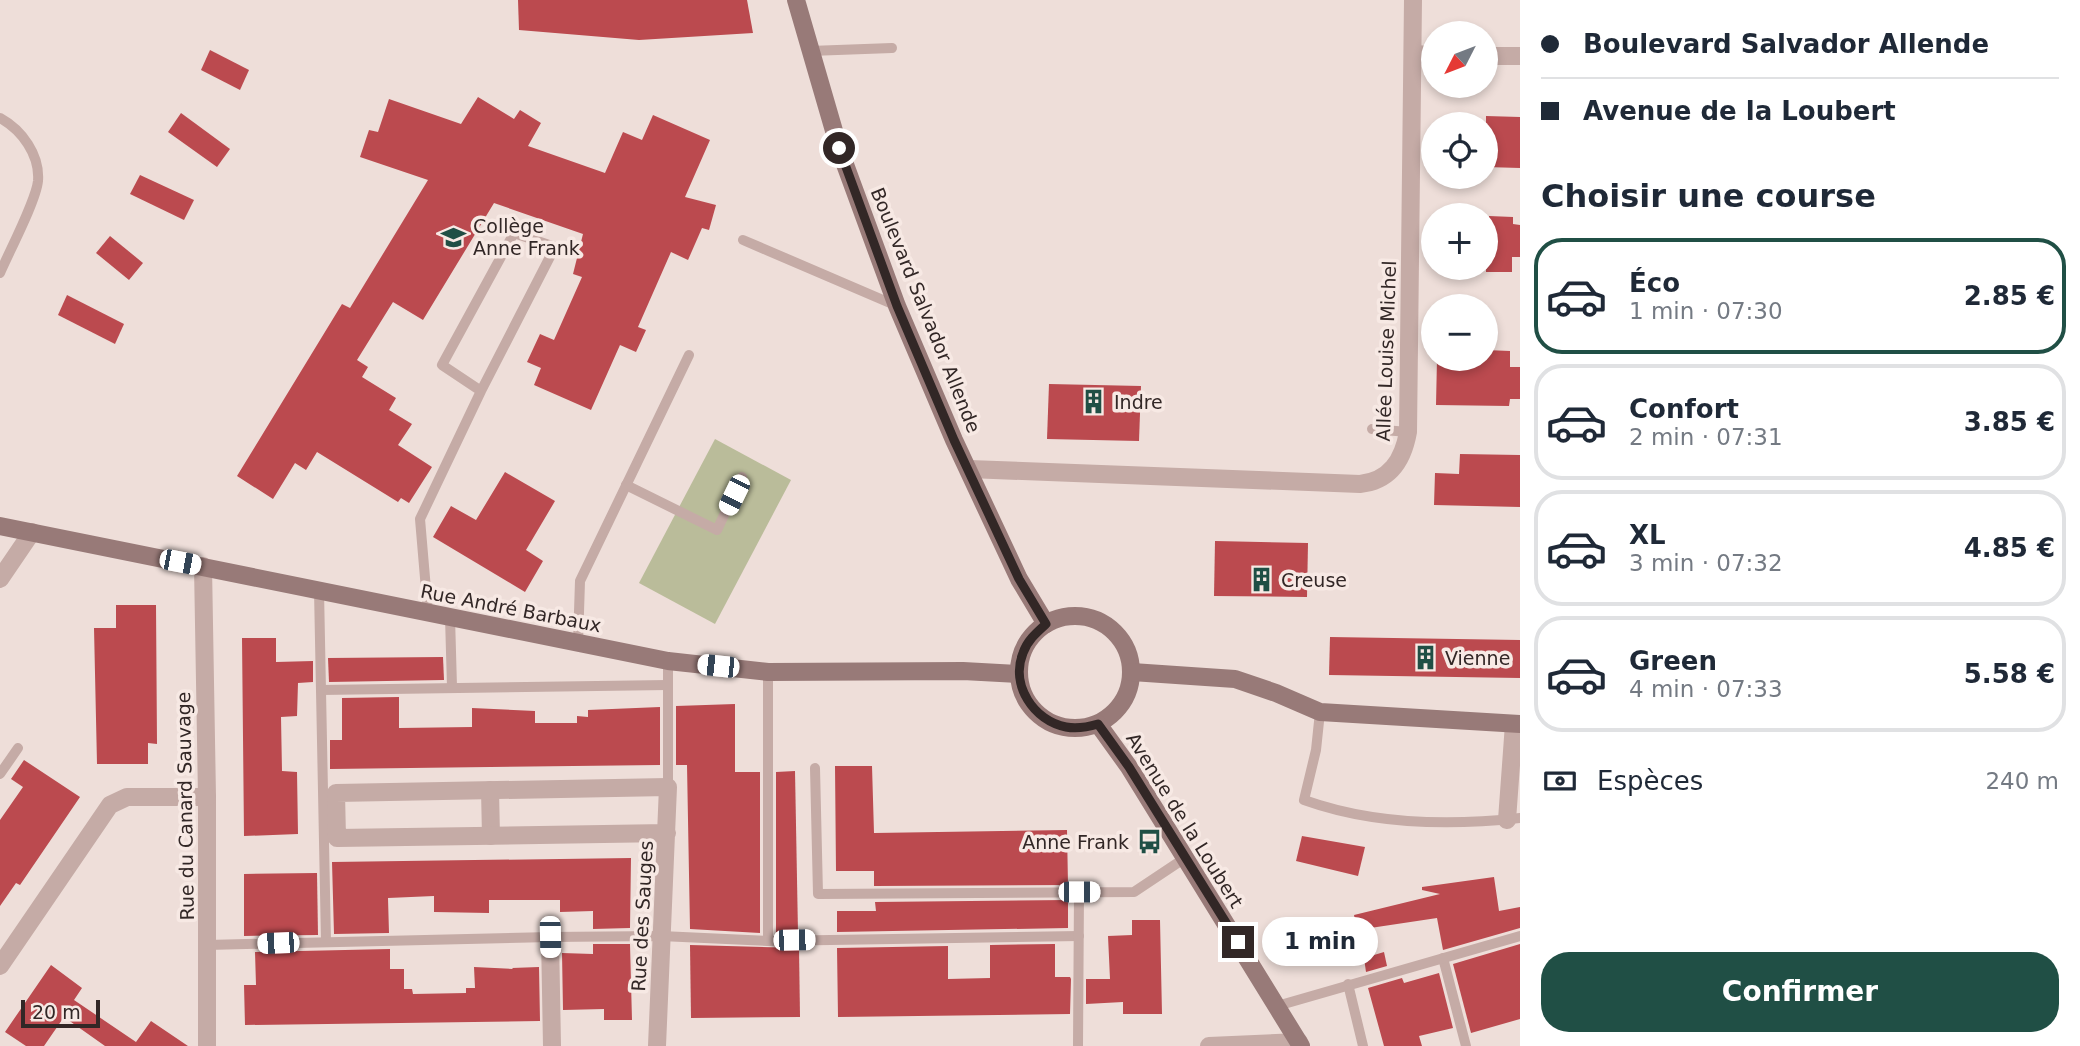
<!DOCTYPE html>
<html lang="fr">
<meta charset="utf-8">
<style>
:root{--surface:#fff;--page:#f2f2f3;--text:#1f2937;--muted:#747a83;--line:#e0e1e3;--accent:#204f45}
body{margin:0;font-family:"DejaVu Sans",sans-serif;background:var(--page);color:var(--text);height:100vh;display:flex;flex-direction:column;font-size:26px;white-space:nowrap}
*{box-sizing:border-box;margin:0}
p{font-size:23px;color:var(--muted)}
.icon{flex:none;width:38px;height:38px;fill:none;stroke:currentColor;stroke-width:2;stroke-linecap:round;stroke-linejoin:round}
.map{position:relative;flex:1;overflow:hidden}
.sheet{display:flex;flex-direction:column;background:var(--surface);width:560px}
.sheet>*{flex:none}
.banner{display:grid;align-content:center;height:154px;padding:0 21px;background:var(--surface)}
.needle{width:46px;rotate:228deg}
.buttons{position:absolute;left:1421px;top:21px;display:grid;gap:14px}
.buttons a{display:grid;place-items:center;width:77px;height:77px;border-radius:50%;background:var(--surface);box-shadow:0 4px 10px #0003;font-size:35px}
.scale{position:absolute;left:21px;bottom:18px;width:79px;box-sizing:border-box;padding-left:7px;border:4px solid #322726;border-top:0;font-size:19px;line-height:24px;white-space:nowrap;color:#322726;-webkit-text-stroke:5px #f7e9e4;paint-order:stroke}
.end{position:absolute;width:32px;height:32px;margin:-16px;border:9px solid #322726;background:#fff;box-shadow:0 0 0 4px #fff}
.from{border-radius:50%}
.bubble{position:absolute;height:49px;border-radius:24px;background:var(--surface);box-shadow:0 4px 10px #0003;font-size:23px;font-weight:800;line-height:49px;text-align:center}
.car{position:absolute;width:21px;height:42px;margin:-21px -10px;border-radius:9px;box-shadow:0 0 5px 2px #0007;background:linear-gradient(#fff 24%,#345 0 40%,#fff 0 76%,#345 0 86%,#fff 0)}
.banner b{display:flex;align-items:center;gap:24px;height:66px;font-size:26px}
.banner b+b{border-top:2px solid var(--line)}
.banner i{width:18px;height:18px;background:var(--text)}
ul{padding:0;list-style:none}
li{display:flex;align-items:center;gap:21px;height:116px;margin:0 14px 10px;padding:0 7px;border:4px solid var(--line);border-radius:28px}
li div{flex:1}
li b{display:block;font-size:26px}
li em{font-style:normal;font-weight:800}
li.on{border-color:var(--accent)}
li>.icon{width:63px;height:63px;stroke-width:1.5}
h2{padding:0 21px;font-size:32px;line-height:84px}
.pay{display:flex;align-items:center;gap:18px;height:77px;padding:0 21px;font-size:26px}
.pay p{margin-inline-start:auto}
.cta{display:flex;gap:14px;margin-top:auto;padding:14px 21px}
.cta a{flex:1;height:80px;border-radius:28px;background:var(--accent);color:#fff;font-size:28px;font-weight:800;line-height:80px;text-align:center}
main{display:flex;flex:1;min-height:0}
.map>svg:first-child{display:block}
.green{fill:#babc9a}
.building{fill:#bb4a4f}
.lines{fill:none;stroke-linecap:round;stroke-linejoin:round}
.lane{stroke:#c5aba6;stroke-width:10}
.street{stroke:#c5aba6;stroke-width:18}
.secondary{stroke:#987a78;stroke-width:18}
.route{stroke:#322726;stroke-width:9}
.labels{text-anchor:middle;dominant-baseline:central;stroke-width:7;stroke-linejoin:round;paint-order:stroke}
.poi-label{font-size:19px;fill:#322726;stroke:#f7e9e4;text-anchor:start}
.street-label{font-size:19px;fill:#322726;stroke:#f7e9e4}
</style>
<main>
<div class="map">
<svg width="1520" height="1046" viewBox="0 0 1520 1046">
<rect width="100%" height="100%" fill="#eeded9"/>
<!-- green -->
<path class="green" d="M715 439 791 480 715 624 639 583Z"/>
<!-- building -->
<g class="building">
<path d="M518 0H747L753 33 639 40 519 30Z"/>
<path d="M210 50 249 70 240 90 201 70Z"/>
<path d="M478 97 514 119 520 110 541 123 528 146 605 173 623 132 642 140 653 115 710 140 685 197 716 205 709 230 702 228 688 260 671 252 638 327 646 330 636 352 620 345 591 410 534 385 541 368 527 362 540 334 554 340 582 277 573 274 583 234 494 203 423 320 393 302 357 360 368 367 362 377 396 398 389 410 412 424 398 445 432 467 409 503 401 498 398 502 317 452 306 470 295 463 273 499 237 476 342 304 350 308 428 180 360 157 369 130 378 132 389 99 461 124Z"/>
<path d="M181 113 230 149 217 167 168 132Z"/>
<path d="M1486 116 1520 117V168L1486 167Z"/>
<path d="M140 175 194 200 184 220 130 194Z"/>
<path d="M1489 216 1513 217V224L1520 225V257H1512V272H1486V224H1489Z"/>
<path d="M110 236 143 263 129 280 96 253Z"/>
<path d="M67 295 124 324 115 344 58 315Z"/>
<path d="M1486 350 1510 351V367H1520V399H1510L1509 406 1436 405 1437 359H1486Z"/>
<path d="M1049 384 1141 386 1139 441 1047 439Z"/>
<path d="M1460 454 1520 455V507L1434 505 1435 473 1459 474Z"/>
<path d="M505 472 555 501 526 550 543 561 525 592 433 537 451 506 476 520Z"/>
<path d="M1215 541 1308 543 1307 597 1214 596Z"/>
<path d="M116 605H156L157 744 148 743V764H97L94 628H116Z"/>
<path d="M1330 637 1520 640V678L1329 675Z"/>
<path d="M242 638H276V662L313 661V682L298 683 297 716 281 717 282 771 297 772 298 834 244 836Z"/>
<path d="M443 657 444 680 329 682 328 658Z"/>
<path d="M399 697V728L472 727V708L535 711V723H577V716L588 717V710L660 707V765L330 769V740H342V698Z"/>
<path d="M735 704V772H760V933L690 929 687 765H676V706Z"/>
<path d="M24 760 80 797 20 885 16 883 0 906V820L23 787 11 779Z"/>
<path d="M835 766H872L874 833 1067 830 1068 885 874 886V871H836Z"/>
<path d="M795 771 798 933H776V772Z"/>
<path d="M1302 836 1365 847 1358 876 1296 861Z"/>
<path d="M631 858 630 928 593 929V911L560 912V900H489V913L434 912V896L388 898 389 933 334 934 332 862Z"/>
<path d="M317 873 318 935 244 936V874Z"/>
<path d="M1494 877 1499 911 1520 907V928L1443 950 1437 918 1357 930 1354 915 1440 894 1422 890V887Z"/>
<path d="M1068 900V928L837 932V911H876L875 902Z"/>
<path d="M1346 917 1353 945 1301 958 1293 931Z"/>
<path d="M1132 920H1160L1162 1014H1123V1002L1086 1004V979H1110L1108 936 1132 935Z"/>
<path d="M593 944H630L632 1020H604V1009L563 1010 562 953 593 954Z"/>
<path d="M1055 944V977H1070L1071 979 1070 1014 838 1017 837 948 948 946V979L990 978V945Z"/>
<path d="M1520 944V1019L1471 1033 1453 964Z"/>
<path d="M690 945 799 948 800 1017 691 1018Z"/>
<path d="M390 949V969H404V989H412L413 994 466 993V988H475L474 967 513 969 512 968 539 967 540 1021 245 1025 244 985H256L255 952Z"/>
<path d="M1384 952 1387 966 1366 972 1364 958Z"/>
<path d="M51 965 82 988 74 1000 136 1042 151 1021 188 1046H105L64 1017 44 1046H26L5 1032Z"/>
<path d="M1439 973 1453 1028 1419 1036 1422 1046H1384L1368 988 1402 978 1404 983Z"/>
</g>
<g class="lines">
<!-- lane -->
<g class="lane">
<path d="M810 51 892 48"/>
<path d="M0 118C22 130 40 155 38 181 36 201 9 252 0 273"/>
<path d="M743 240 897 306"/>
<path d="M1372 429 1408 432"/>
<path d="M626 485 717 530 742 477"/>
<path d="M319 590 326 942"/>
<path d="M428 613 420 519 481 391 555 247 514 233 442 365 481 391"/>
<path d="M450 617 452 687"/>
<path d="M578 643 580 581 689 355"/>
<path d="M768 672V941"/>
<path d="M321 690 668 685"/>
<path d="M1320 712 1316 750 1304 800C1371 824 1449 826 1520 818"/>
<path d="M815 768 818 894 1134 892 1185 858"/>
<path d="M0 774 18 748"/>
<path d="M668 787V661"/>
<path d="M207 945 550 937 661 936 768 941 1079 936"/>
<path d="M1443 958 1466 1046"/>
<path d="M1348 984 1363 1046"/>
<path d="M1277 1006 1520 936"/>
<path d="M1078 1046 1079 892"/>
</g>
<!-- street -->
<g class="street">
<path d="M1413 54 1433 55"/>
<path d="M1486 56H1520"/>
<path d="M969 469 1360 484C1390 481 1403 460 1408 432L1413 0"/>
<path d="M203 566 207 797V1046"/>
<path d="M0 579 32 532"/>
<path d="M490 790 491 836"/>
<path d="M1507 820 1514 724"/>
<path d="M550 937 552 1046"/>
<path d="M0 966 110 805 127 797H207"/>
<path d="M657 1046 668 787 336 793 337 838 667 833"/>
<path d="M1209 1046 1299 1042"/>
</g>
<!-- secondary -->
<g class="secondary">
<path d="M796 0 839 148 897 306 954 440 1019 579 1046 624"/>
<path d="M0 526 668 661 768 672 963 671 1019 674"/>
<circle cx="1075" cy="672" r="56"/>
<path d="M1132 672 1235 679 1276 693 1320 712 1520 724"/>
<path d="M1098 724 1129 767 1301 1046"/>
</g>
</g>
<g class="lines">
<!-- route -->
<path class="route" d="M839 148 897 306 954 440 1019 579 1046 624C1036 633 1027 641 1023 653 1010 685 1034 721 1066 727 1077 729 1088 727 1098 724L1129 767 1238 942"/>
</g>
<!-- icons -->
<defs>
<symbol id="school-bare" viewBox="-9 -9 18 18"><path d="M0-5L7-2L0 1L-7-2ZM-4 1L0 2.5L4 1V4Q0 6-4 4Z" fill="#204f45" stroke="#f7e9e4" stroke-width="2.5" paint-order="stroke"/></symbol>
<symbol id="building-bare" viewBox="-9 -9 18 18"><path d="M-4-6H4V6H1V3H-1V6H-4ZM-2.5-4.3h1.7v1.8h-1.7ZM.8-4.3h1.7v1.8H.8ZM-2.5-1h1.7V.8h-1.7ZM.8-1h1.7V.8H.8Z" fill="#204f45" stroke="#f7e9e4" stroke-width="2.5" paint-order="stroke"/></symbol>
<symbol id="bus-bare" viewBox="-9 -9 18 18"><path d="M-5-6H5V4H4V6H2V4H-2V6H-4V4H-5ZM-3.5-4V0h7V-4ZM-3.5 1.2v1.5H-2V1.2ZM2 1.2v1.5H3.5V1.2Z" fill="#204f45" stroke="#f7e9e4" stroke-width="2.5" paint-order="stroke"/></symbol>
</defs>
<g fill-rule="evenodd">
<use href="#school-bare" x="436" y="220" width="35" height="35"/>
<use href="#building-bare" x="1076" y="384" width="35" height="35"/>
<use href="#building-bare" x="1244" y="562" width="35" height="35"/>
<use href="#building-bare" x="1408" y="640" width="35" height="35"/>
<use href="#bus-bare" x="1132" y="824" width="35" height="35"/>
</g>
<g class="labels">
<!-- poi labels -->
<g class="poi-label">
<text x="473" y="226">Collège<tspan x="473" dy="22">Anne Frank</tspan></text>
<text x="1114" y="402">Indre</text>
<text x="1281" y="580">Creuse</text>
<text x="1445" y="658">Vienne</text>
<text x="1129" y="842" text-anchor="end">Anne Frank</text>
</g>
<!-- street labels -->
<g class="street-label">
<text transform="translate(926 310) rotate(68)">Boulevard Salvador Allende</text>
<text transform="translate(1386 351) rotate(-88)">Allée Louise Michel</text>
<text transform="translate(511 608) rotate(11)">Rue André Barbaux</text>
<text transform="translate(185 806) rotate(-91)">Rue du Canard Sauvage</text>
<text transform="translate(1185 820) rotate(58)">Avenue de la Loubert</text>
<text transform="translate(642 916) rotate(-87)">Rue des Sauges</text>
</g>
</g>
</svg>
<div class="buttons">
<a><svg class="needle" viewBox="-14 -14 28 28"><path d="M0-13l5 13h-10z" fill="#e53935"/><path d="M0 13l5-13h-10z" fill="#747a83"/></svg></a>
<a><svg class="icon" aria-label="locate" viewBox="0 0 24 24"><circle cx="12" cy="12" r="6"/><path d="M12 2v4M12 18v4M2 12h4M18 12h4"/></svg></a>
<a>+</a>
<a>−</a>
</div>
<div class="scale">20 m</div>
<i class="end from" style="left:839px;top:148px"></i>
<i class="end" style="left:1238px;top:942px"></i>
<div class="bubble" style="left:1262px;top:917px;width:116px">1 min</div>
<i class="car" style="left:734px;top:495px;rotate:206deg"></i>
<i class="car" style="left:180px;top:562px;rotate:101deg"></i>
<i class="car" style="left:718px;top:666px;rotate:276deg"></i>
<i class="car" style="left:1079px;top:892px;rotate:90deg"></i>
<i class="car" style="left:550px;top:937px;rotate:179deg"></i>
<i class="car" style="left:794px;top:940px;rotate:89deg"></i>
<i class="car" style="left:278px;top:943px;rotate:268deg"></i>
</div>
<section class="sheet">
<div class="banner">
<b><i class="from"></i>Boulevard Salvador Allende</b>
<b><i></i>Avenue de la Loubert</b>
</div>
<h2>Choisir une course</h2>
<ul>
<li class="on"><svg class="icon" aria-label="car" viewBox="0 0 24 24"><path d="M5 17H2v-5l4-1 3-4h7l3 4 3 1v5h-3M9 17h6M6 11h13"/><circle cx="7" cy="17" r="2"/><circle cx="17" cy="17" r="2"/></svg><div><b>Éco</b><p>1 min · 07:30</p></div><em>2.85 €</em></li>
<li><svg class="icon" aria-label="car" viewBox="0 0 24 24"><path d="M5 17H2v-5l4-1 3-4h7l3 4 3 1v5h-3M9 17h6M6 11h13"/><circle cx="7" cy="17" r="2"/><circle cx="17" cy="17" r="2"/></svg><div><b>Confort</b><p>2 min · 07:31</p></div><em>3.85 €</em></li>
<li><svg class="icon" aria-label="car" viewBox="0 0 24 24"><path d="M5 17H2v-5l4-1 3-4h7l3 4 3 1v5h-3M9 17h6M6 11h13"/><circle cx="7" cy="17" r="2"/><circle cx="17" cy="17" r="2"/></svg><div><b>XL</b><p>3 min · 07:32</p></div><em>4.85 €</em></li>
<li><svg class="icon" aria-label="car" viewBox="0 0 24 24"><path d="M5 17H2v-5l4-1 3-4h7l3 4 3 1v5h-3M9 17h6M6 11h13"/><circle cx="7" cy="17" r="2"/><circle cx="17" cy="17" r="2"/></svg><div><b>Green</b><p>4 min · 07:33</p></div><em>5.58 €</em></li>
</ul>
<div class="pay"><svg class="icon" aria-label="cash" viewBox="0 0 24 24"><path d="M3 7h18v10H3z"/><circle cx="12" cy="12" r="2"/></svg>Espèces<p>240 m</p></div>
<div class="cta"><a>Confirmer</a></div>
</section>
</main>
